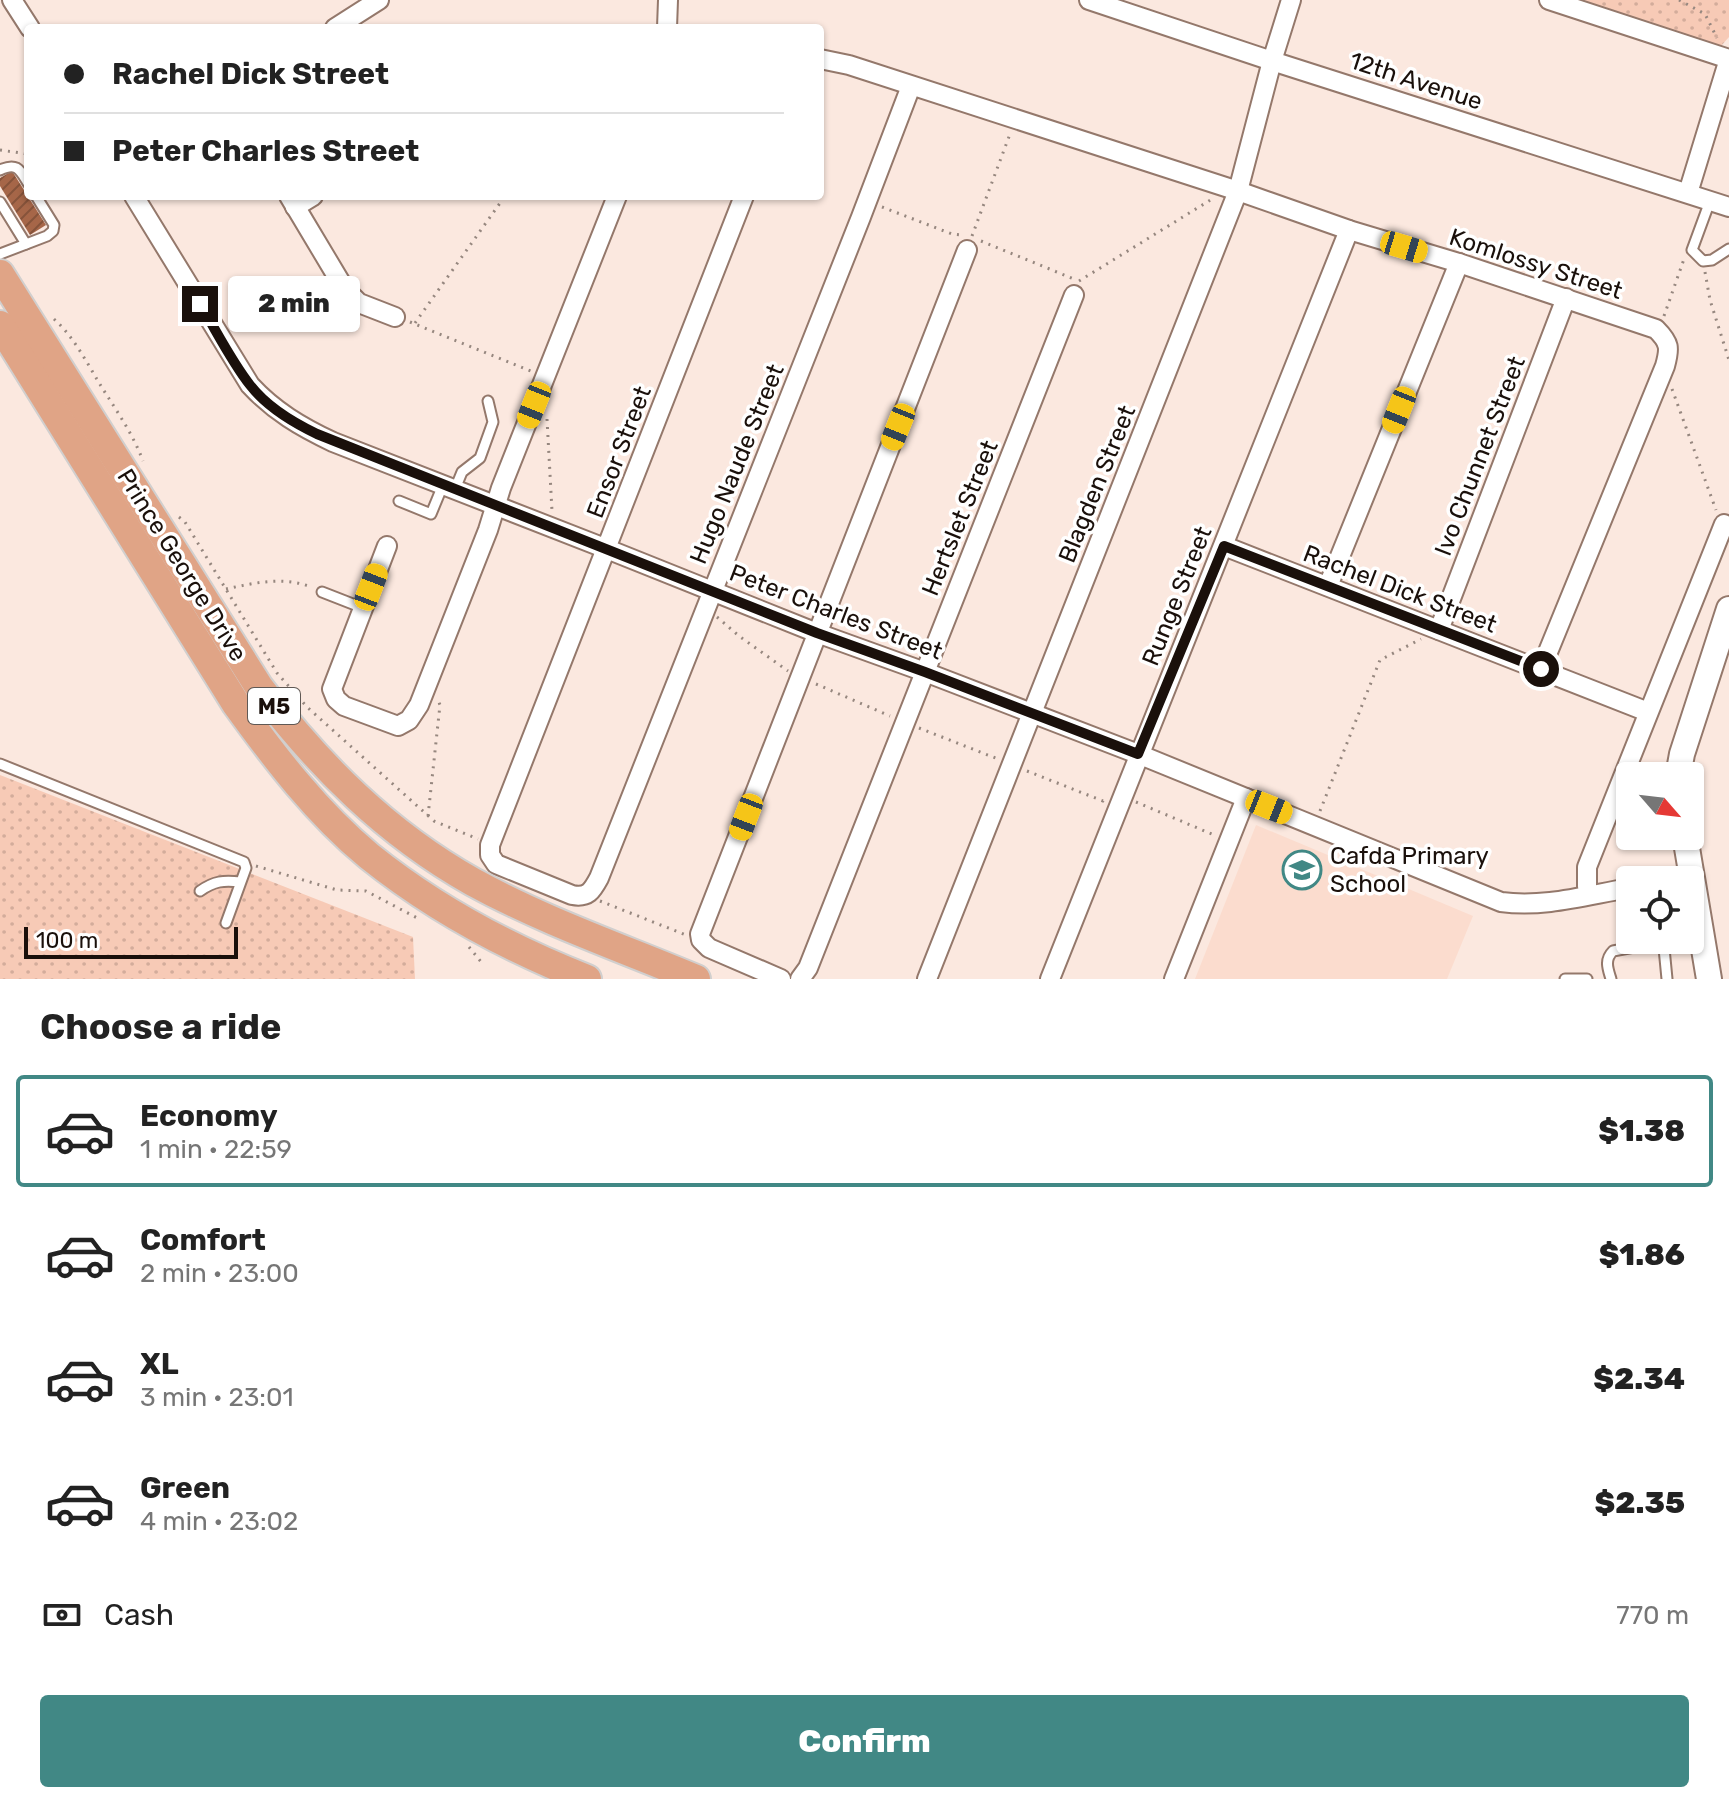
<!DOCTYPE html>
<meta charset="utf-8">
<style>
:root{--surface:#fff;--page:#f6f6f6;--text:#222;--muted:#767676;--line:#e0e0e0;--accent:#418885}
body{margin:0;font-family:Rubik,sans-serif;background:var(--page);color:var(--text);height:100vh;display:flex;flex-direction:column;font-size:30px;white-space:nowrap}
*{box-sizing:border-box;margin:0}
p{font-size:26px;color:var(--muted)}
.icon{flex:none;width:44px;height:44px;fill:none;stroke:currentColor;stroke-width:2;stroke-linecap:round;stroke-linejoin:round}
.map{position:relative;height:979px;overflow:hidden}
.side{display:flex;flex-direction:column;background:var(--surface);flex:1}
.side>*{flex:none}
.banner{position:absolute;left:24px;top:24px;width:800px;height:176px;border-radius:8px;box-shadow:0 2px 6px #0004;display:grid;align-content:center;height:176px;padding:0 40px;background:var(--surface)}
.needle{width:52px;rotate:118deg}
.buttons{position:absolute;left:1616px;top:762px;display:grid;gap:16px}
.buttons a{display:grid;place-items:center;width:88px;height:88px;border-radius:8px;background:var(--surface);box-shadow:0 2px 6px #0004;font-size:40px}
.scale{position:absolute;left:24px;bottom:20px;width:214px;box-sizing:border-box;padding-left:8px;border:4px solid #1a100b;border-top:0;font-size:22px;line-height:28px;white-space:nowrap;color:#1a100b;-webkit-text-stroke:6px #fff;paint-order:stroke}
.end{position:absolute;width:36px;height:36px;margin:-18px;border:10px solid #1a100b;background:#fff;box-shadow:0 0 0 4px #fff}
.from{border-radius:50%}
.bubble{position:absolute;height:56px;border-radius:8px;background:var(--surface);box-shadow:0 2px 6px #0004;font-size:26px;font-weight:800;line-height:56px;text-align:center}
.car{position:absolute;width:24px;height:48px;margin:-24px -12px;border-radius:10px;box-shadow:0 0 6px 2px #0007;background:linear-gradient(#f5c518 24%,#345 0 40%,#f5c518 0 76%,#345 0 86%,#f5c518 0)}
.banner b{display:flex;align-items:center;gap:28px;height:76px;font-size:30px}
.banner b+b{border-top:2px solid var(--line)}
.banner i{width:20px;height:20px;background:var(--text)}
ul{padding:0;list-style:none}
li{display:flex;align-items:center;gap:24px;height:112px;margin:0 16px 12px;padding:0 24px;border:4px solid transparent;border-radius:8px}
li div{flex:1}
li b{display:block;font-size:30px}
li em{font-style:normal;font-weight:800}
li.on{border-color:var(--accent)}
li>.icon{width:72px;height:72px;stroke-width:1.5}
h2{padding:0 40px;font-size:36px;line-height:96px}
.pay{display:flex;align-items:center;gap:20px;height:88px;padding:0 40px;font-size:30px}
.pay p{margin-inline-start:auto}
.action{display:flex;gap:16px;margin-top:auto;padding:16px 40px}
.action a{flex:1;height:92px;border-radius:8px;background:var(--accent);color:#fff;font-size:32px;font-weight:800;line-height:92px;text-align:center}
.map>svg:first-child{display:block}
.built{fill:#fbdcce}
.park{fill:url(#park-dots)}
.building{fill:url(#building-hatch)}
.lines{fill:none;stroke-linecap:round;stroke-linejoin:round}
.service-casing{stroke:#94786b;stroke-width:13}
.minor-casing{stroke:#94786b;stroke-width:22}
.secondary-casing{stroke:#94786b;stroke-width:28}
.primary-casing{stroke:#d1cfce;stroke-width:32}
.path{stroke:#96877f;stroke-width:3;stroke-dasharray:2 6;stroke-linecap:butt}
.service{stroke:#fff;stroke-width:9}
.minor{stroke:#fff;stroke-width:18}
.secondary{stroke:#fff;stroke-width:24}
.primary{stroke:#e0a486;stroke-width:28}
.route{stroke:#1a100b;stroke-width:10}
.labels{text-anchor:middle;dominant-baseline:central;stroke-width:7;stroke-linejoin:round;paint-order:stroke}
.shield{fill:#fff;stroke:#5f5854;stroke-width:2}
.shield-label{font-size:22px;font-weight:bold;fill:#1a100b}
.street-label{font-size:24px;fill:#1a100b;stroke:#fff}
.poi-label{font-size:24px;fill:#1a100b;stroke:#fff;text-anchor:start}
</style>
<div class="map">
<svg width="1729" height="979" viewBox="0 0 1729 979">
<defs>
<pattern id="park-dots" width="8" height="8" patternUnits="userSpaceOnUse" patternTransform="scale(2)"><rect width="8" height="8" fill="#f7cab6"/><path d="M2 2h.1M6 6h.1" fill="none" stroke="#d3ac9b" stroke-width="1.8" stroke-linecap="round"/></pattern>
<pattern id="building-hatch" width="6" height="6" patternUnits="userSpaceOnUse" patternTransform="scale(2)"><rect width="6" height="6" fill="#a66648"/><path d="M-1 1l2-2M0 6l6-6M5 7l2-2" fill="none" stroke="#86533a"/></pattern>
</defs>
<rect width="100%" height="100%" fill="#fbe8df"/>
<!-- built -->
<path class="built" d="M1256 825 1473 916 1447 979H1195Z"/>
<!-- park -->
<g class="park">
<path d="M1574 0H1729V37L1721 46 1714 47Z"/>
<path d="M0 775 413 937 415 979H0Z"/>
</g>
<!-- building -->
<path class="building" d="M12 171 46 225 30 235 0 186V178Z"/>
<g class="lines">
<defs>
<g id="service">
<path d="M0 170C17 162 20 170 28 183"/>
<path d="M1710 201 1692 250 1703 261 1712 260 1729 249"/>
<path d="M0 202 26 244"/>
<path d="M0 254 47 236 53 231 54 225 36 196"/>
<path d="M455 489 462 472 480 458 493 422 488 401"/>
<path d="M399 501 431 514 443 485"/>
<path d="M322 592 363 608"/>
<path d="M0 764 244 862 246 868 226 923"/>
<path d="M200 891C214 881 224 880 240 882"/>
<path d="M1565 979H1587"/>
<path d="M1611 979C1608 969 1604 960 1613 951L1655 943H1659L1664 948 1667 979"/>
</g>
<g id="minor">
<path d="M12 0 30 28"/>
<path d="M1089 0 1272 61 1729 207"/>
<path d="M1549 0 1729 59"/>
<path d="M335 28 379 0"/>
<path d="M667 28 668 0"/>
<path d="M820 59 849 65 1238 191 1349 230 1459 263 1656 329C1670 343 1670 348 1665 366L1541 669"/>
<path d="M1688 193 1729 59"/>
<path d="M134 196 250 385C274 411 301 427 333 442L607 549 817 633 925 672 1138 754 1501 902C1545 908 1587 895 1630 888"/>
<path d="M289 196 344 288 359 303 395 317"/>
<path d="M744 196 490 845V855L496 864 572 895C588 898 592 891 599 878L861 217 911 86"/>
<path d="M295 207 313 196"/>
<path d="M387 546 332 689 336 699 344 706 398 726 409 720 419 705 488 530 501 488 617 196"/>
<path d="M1224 546 1648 712"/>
<path d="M1328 586 1459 263"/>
<path d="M1439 630 1566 298"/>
<path d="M1589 895 1587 886V867L1724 524"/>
<path d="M781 979 709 948 701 940 700 934 967 250"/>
<path d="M800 979 808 968 1074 295"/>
<path d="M927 979 1238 191 1272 61 1291 0"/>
<path d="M1050 979 1349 230"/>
<path d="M1174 979 1246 798"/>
</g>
<g id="secondary">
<path d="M1678 776 1682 754 1729 609"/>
<path d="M1685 836 1709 979"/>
</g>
<g id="primary">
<path d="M0 274 259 687C319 766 386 833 473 882 544 921 622 948 696 979"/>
<path d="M0 325 236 704C275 758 317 813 369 856 435 909 508 948 587 979"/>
</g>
</defs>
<!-- service casing -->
<use href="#service" class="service-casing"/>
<!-- minor casing -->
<use href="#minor" class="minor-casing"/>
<!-- secondary casing -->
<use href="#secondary" class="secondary-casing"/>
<!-- primary casing -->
<use href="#primary" class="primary-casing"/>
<!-- path -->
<g class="path">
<path d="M1679 0 1705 14 1717 38"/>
<path d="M0 150 28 154"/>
<path d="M882 207 952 234 961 235"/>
<path d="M972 236 1010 134"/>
<path d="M981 241 1074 279"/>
<path d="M1705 272 1710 300 1729 360"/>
<path d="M1079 281 1212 199"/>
<path d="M1664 316 1684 259"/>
<path d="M54 319C74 337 87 363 101 386 116 410 133 434 143 461"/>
<path d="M410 322 533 372"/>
<path d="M415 323 505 196"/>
<path d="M1672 389 1716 510"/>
<path d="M547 419 552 511"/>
<path d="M179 517 185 522 277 673 307 707 434 821 478 839"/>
<path d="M226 589C254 583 283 576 311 587"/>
<path d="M717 617 739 636 788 671"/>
<path d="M816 684 890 716"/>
<path d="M919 728 998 759"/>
<path d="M1027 771 1103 801 1104 799"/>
<path d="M1136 802 1214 835"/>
<path d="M1320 811 1380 660 1421 639"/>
<path d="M428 816 440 705 438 700"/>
<path d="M256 866 337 890 366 891 421 920"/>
<path d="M600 901 686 935"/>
<path d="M469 947 482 963"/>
</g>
<!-- service -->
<use href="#service" class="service"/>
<!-- minor -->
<use href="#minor" class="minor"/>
<!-- secondary -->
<use href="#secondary" class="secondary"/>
<!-- primary -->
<use href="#primary" class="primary"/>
</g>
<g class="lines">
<!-- route -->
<path class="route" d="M200 304C216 330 231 361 250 385 267 407 292 422 317 434L817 633 925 672 1138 754 1224 546 1541 669"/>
</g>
<!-- icons -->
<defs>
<symbol id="school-ring" viewBox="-11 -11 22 22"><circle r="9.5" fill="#fff" stroke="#418885" stroke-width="1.5"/><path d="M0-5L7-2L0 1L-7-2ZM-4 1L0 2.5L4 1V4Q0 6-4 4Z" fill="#418885"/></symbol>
</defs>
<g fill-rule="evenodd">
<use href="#school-ring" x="1280" y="848" width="44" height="44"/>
</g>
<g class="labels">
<!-- shield labels -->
<rect class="shield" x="248" y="688" width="52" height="36" rx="6"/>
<g class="shield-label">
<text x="274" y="706">M5</text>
</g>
<!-- street labels -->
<g class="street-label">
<text transform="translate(1416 81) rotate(18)">12th Avenue</text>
<text transform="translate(1536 264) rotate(18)">Komlossy Street</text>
<text transform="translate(619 452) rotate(-69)">Ensor Street</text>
<text transform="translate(1480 456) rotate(-69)">Ivo Chunnet Street</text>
<text transform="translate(737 464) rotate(-68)">Hugo Naude Street</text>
<text transform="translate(1097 484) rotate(-68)">Blagden Street</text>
<text transform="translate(960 518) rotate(-68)">Hertslet Street</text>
<text transform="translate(182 565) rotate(58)">Prince George Drive</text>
<text transform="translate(1400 589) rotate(21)">Rachel Dick Street</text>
<text transform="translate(1177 596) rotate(-68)">Runge Street</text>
<text transform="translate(836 612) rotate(21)">Peter Charles Street</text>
</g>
<!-- poi labels -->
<g class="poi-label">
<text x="1330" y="856">Cafda Primary<tspan x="1330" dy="28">School</tspan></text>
</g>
</g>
</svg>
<div class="buttons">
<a><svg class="needle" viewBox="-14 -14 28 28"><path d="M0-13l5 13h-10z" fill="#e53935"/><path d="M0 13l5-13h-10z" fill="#767676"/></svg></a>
<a><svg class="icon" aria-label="locate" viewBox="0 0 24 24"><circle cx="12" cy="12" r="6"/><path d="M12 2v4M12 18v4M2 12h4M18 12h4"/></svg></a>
</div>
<div class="scale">100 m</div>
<i class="end from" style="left:1541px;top:669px"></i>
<i class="end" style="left:200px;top:304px"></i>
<div class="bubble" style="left:228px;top:276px;width:132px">2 min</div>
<i class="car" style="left:1404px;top:247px;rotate:107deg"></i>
<i class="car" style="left:534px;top:405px;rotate:202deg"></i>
<i class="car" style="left:1399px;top:410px;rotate:202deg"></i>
<i class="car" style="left:898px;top:427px;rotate:202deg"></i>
<i class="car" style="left:371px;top:587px;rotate:21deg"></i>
<i class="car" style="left:1269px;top:807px;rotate:112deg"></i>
<i class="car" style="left:746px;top:817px;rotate:201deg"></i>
<div class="banner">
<b><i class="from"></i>Rachel Dick Street</b>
<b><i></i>Peter Charles Street</b>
</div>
</div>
<section class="side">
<h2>Choose a ride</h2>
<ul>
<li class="on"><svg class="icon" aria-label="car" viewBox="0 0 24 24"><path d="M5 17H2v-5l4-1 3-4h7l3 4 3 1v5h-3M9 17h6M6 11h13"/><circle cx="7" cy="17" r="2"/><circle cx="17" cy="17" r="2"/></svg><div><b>Economy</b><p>1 min · 22:59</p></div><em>$1.38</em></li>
<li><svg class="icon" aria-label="car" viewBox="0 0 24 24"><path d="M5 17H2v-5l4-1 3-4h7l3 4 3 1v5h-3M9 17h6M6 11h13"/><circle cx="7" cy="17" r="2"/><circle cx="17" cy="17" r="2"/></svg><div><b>Comfort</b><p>2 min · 23:00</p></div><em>$1.86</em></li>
<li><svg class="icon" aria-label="car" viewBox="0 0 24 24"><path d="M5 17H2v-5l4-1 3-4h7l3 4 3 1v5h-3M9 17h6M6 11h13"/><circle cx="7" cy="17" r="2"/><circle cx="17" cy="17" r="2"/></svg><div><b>XL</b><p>3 min · 23:01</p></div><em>$2.34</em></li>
<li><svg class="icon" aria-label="car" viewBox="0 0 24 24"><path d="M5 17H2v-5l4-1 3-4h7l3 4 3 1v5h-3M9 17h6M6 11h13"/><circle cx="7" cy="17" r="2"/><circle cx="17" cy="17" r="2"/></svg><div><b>Green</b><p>4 min · 23:02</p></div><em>$2.35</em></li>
</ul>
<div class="pay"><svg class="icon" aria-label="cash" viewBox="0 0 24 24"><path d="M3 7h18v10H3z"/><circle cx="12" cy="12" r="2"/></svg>Cash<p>770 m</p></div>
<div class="action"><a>Confirm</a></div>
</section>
